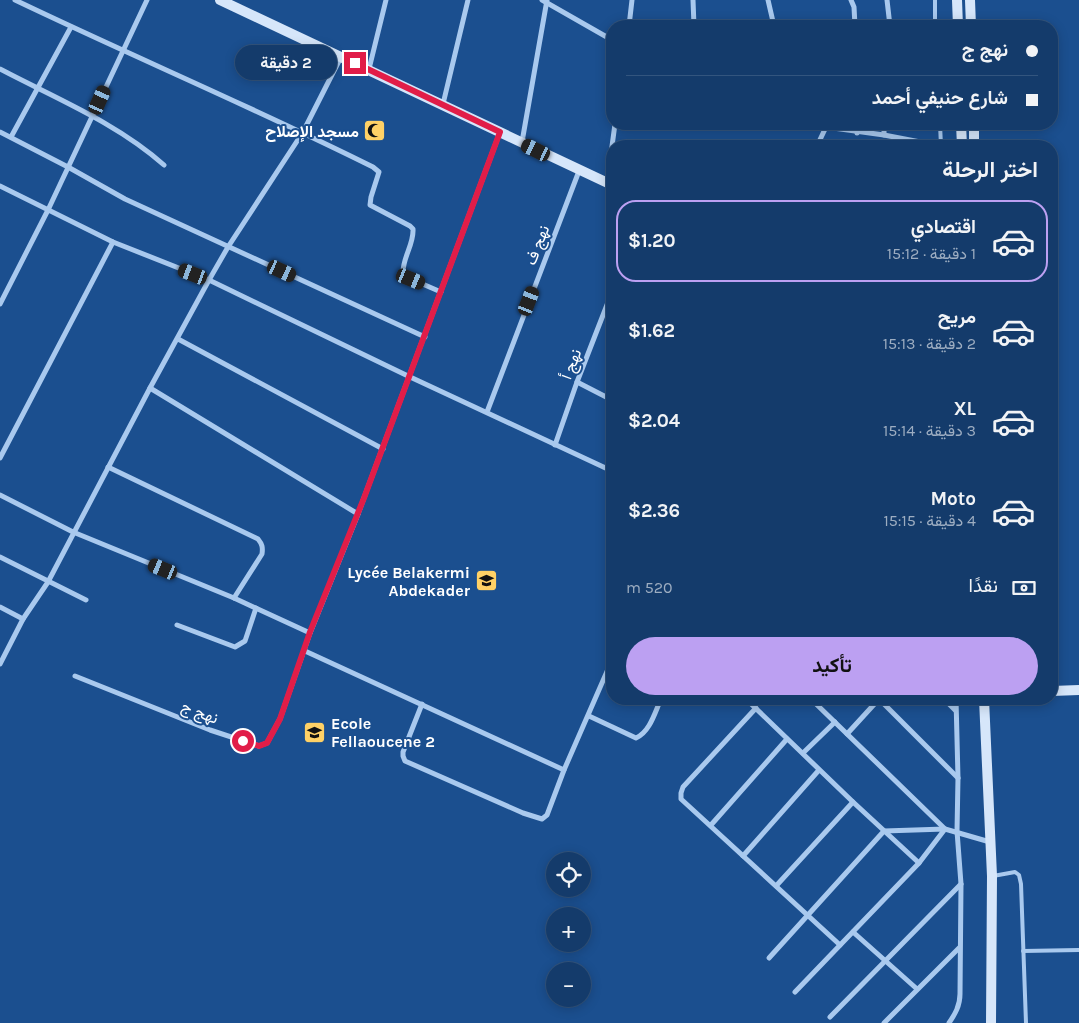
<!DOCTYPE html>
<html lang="ar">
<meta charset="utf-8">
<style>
:root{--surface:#143b6b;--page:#1d4271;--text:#f1f3f6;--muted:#9dadc1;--line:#33557e;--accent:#bca0f2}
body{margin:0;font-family:Karla,Vazirmatn,sans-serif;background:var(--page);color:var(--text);direction:rtl;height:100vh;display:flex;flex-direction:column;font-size:19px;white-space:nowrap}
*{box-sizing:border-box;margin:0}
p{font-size:16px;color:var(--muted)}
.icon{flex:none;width:28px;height:28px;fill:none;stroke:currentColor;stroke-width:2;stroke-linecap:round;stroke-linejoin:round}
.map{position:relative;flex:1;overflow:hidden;direction:ltr}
.sheet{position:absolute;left:606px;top:140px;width:452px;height:565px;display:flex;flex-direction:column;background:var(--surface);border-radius:20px;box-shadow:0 2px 12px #0003,0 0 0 1px var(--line);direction:rtl}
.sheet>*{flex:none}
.banner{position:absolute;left:606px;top:20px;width:452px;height:110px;border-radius:20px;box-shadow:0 2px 12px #0003,0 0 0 1px var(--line);direction:rtl;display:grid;align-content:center;height:110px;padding:0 20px;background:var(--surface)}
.tools{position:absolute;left:546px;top:852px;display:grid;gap:10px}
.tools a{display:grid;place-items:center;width:45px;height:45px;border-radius:50%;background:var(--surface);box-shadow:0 2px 12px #0003,0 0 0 1px var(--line);font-size:25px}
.end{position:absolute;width:22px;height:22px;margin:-11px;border:6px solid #e11d48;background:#fff;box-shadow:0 0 0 2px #fff}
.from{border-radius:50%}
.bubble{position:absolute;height:35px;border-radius:18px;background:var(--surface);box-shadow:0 2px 12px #0003,0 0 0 1px var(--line);font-size:16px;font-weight:700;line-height:35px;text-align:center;direction:rtl}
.car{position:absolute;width:15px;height:30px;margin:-15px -8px;border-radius:6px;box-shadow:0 0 4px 1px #0007;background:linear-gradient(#222 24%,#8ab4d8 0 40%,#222 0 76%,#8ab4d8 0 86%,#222 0)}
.banner b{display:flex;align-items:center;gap:18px;height:48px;font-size:19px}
.banner b+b{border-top:1px solid var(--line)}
.banner i{width:12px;height:12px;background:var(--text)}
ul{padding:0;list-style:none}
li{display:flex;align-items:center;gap:15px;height:82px;margin:0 10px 8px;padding:0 10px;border:2px solid transparent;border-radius:20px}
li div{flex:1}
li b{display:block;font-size:19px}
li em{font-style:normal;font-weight:700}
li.selected{border-color:var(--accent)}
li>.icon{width:45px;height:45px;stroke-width:1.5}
h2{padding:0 20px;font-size:22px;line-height:60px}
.pay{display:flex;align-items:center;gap:12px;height:55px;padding:0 20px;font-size:19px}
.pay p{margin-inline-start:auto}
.button{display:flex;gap:10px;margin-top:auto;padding:10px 20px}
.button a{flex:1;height:58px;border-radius:30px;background:var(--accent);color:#111;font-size:20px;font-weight:700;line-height:58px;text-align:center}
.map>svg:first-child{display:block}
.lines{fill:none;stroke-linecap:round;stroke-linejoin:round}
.lane{stroke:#a9c9ee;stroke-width:4}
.street{stroke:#a9c9ee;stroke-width:5}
.secondary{stroke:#d6e6fa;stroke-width:10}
.route{stroke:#e11d48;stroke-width:6}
.labels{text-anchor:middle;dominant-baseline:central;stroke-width:4;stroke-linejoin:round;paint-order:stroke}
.poi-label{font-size:16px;font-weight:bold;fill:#fff;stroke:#1b4f8f;text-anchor:end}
.street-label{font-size:16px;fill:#fff;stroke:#1b4f8f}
</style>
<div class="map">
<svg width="1079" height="1023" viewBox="0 0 1079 1023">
<rect width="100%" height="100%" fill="#1b4f8f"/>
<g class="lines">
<!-- lane -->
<g class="lane">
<path d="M935 0V26"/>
<path d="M940 124 941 146"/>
<path d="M993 876 1015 872 1019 875 1021 884 1026 1023"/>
<path d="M1023 951 1079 950"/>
</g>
<!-- street -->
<g class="street">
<path d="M15 0C134 57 255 108 373 167L379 172 371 197 370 205 410 226 413 229C414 244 403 257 403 272L411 279 441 292"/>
<path d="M542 0 612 40"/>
<path d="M693 0 694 26"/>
<path d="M768 0 774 26"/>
<path d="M851 0 854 7 855 26"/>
<path d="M887 0 890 26"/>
<path d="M629 26 632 0"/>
<path d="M0 69C55 98 117 123 164 165"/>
<path d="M369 69 386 0"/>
<path d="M443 104 468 0"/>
<path d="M818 124 826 127 884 135 941 146"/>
<path d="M857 124V133"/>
<path d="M0 132 68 167 125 199 425 337"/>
<path d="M884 135V124"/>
<path d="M11 137 71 27"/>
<path d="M522 142 547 0"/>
<path d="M817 146 826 127"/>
<path d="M607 183 615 124"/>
<path d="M0 186 113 242 209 280 408 376 612 471"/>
<path d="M0 304 48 210 147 0"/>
<path d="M178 339 383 449"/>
<path d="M577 382 612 400"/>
<path d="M150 388 358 514"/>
<path d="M487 412 579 171"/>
<path d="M555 445 577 382 612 292"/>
<path d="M0 458 113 242"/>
<path d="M108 467 258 539C262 544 263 547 262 554L234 598"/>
<path d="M0 495 73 532 234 598 310 633"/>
<path d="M0 557 86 600"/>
<path d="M0 607 23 619 48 582 150 388 209 280 228 247 303 132 341 57"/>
<path d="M177 625 235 647 245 641 256 608"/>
<path d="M305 651 564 770"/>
<path d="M0 664 23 619"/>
<path d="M75 676 210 730 259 746 267 743 280 719 310 633 358 514 500 132"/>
<path d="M746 699 853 802 919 863"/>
<path d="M879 699 958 778"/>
<path d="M944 699 955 710"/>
<path d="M422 704 403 752V756L405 761 523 813 542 819 547 815 564 770 612 660"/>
<path d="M756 708 683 787 681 793V799L840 945"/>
<path d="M589 716 636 738C650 732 655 712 661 699"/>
<path d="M847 734 879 699"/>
<path d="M803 753 835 722"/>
<path d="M711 825 787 739"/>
<path d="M743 856 819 770"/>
<path d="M776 886 853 802"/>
<path d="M853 932 917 989"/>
<path d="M769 958 884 831 945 829 990 842"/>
<path d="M795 992 919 863 945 829 811 699"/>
<path d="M830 1017 961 884"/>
<path d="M884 1023 959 948"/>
<path d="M949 1023C955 1014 960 1006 960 994L961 884 957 831 958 778 956 699"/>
</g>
<!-- secondary -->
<g class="secondary">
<path d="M220 0 612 185"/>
<path d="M957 0 958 26"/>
<path d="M970 0 971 26"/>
<path d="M961 124 962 146"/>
<path d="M974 124V146"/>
<path d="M1052 691 1079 690"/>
<path d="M984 699 992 876 991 1023"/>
</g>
</g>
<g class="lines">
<!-- route -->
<path class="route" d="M243 741 259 746 267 743 280 719 310 632 364 498 500 132 355 63"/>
</g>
<!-- icons -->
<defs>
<symbol id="mosque-square" viewBox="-11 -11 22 22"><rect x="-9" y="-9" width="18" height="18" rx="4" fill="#ffd166" stroke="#1b4f8f"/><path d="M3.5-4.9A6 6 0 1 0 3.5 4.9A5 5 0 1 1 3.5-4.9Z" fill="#111"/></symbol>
<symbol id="school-square" viewBox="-11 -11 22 22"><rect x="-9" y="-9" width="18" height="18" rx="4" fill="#ffd166" stroke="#1b4f8f"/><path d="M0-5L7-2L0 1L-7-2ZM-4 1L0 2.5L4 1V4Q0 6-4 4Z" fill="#111"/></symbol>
</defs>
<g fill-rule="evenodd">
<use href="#mosque-square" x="362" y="118" width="25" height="25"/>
<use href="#school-square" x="474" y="568" width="25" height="25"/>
<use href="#school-square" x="302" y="720" width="25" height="25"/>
</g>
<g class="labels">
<!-- poi labels -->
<g class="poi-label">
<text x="359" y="131">مسجد اﻹصلاح</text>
<text x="470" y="572">Lycée Belakermi<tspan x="470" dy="18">Abdekader</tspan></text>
<text x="331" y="723" text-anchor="start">Ecole<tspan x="331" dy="18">Fellaoucene 2</tspan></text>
</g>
<!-- street labels -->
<g class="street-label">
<text transform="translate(537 245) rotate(-69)">نهج ف</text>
<text transform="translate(571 364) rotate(-69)">نهج أ</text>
<text transform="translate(200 712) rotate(21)">نهج ج</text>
</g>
</g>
</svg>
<div class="tools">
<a><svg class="icon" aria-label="locate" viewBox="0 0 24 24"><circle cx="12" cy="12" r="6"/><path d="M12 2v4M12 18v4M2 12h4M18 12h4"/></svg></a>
<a>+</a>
<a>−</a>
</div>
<i class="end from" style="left:243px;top:741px"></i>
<i class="end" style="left:355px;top:63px"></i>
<div class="bubble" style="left:235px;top:45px;width:102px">2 دقيقة</div>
<i class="car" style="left:100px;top:100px;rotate:24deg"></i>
<i class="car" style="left:536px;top:150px;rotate:296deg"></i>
<i class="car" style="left:282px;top:271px;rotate:115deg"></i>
<i class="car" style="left:193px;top:274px;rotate:291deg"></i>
<i class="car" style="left:411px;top:279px;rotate:112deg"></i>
<i class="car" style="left:529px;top:301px;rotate:21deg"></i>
<i class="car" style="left:163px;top:569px;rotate:292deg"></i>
<div class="banner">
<b><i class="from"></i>نهج ج</b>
<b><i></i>شارع حنيفي أحمد</b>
</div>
<section class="sheet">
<h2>اختر الرحلة</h2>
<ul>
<li class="selected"><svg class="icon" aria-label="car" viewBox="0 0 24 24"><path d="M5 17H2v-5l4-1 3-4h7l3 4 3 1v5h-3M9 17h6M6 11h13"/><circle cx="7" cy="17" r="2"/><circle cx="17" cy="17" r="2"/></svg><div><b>اقتصادي</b><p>1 دقيقة · 15:12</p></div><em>$1.20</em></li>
<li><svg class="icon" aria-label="car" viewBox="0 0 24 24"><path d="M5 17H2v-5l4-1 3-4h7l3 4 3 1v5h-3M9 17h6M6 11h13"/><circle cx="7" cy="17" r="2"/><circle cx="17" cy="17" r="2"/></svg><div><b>مريح</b><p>2 دقيقة · 15:13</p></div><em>$1.62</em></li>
<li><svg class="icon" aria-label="car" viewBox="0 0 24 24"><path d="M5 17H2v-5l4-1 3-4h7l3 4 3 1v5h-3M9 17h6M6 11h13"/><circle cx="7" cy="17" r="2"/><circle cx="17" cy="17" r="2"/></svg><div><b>XL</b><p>3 دقيقة · 15:14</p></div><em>$2.04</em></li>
<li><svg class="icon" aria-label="car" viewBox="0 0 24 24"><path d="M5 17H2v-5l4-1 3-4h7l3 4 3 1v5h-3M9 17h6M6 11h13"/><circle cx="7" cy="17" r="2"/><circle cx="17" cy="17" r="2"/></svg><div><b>Moto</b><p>4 دقيقة · 15:15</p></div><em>$2.36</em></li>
</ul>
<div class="pay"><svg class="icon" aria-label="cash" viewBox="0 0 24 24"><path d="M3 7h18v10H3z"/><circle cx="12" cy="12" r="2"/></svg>نقدًا<p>520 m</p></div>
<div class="button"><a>تأكيد</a></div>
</section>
</div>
